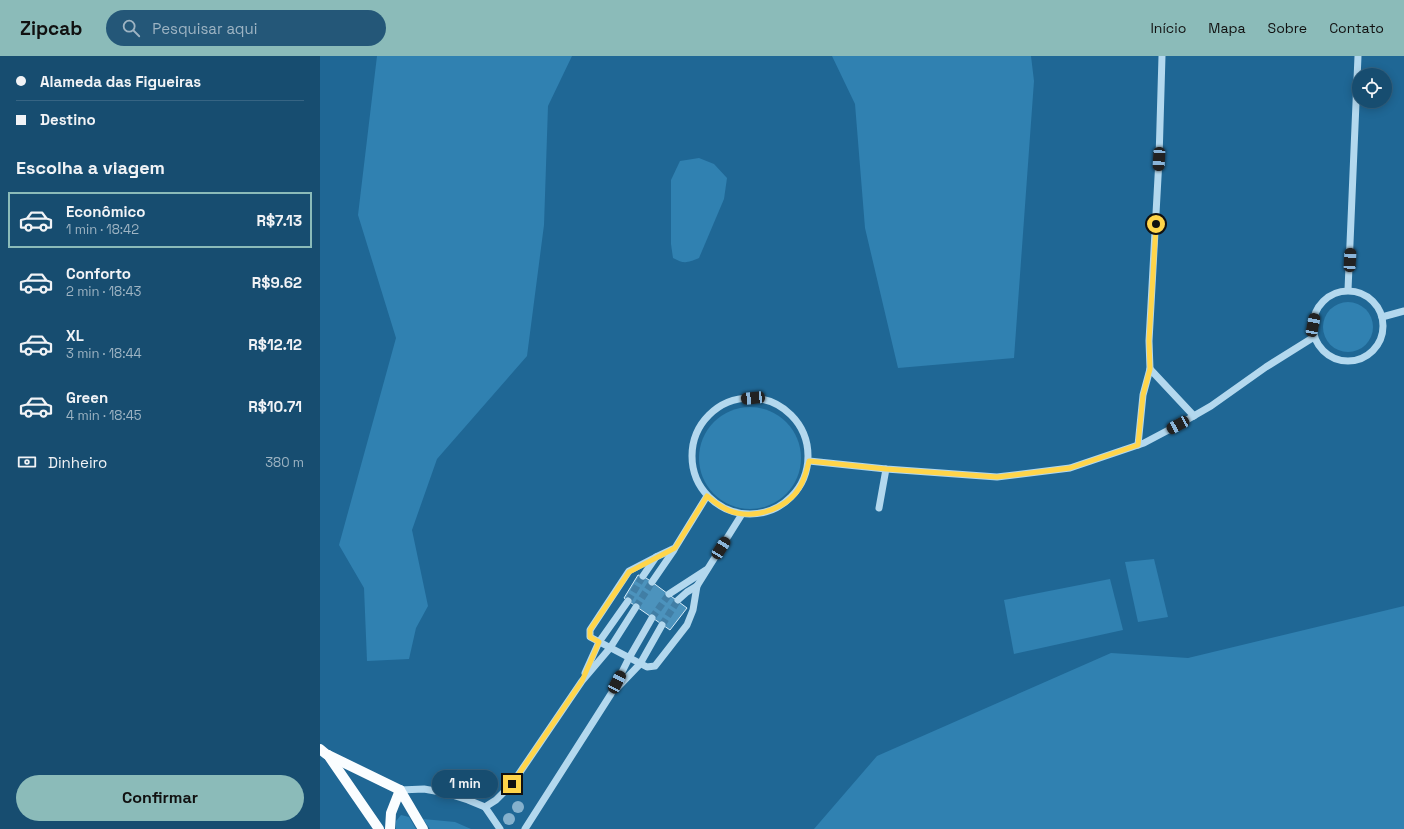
<!DOCTYPE html>
<html lang="pt">
<meta charset="utf-8">
<style>
:root{--surface:#174d70;--page:#245778;--text:#f1f3f6;--muted:#9eb4c3;--line:#366483;--accent:#8bbbb9}
body{margin:0;font-family:"Space Grotesk",sans-serif;background:var(--page);color:var(--text);height:100vh;display:flex;flex-direction:column;font-size:15px;white-space:nowrap}
*{box-sizing:border-box;margin:0}
p{font-size:13px;color:var(--muted)}
.icon{flex:none;width:22px;height:22px;fill:none;stroke:currentColor;stroke-width:2;stroke-linecap:round;stroke-linejoin:round}
.map{position:relative;flex:1;overflow:hidden}
.side{display:flex;flex-direction:column;background:var(--surface);width:320px}
.side>*{flex:none}
.banner{display:grid;align-content:center;height:88px;padding:0 16px;background:var(--surface)}
.tools{position:absolute;left:1032px;top:12px;display:grid;gap:8px}
.tools a{display:grid;place-items:center;width:40px;height:40px;border-radius:50%;background:var(--surface);box-shadow:0 2px 10px #0003,0 0 0 1px var(--line);font-size:20px}
.end{position:absolute;width:18px;height:18px;margin:-9px;border:5px solid #ffd54a;background:#111;box-shadow:0 0 0 2px #111}
.from{border-radius:50%}
.bubble{position:absolute;height:28px;border-radius:14px;background:var(--surface);box-shadow:0 2px 10px #0003,0 0 0 1px var(--line);font-size:13px;font-weight:700;line-height:28px;text-align:center}
.car{position:absolute;width:12px;height:24px;margin:-12px -6px;border-radius:5px;box-shadow:0 0 3px 1px #0007;background:linear-gradient(#222 24%,#8ab4d8 0 40%,#222 0 76%,#8ab4d8 0 86%,#222 0)}
.banner b{display:flex;align-items:center;gap:14px;height:38px;font-size:15px}
.banner b+b{border-top:1px solid var(--line)}
.banner i{width:10px;height:10px;background:var(--text)}
ul{padding:0;list-style:none}
li{display:flex;align-items:center;gap:12px;height:56px;margin:0 8px 6px;padding:0 8px;border:2px solid transparent;border-radius:0px}
li div{flex:1}
li b{display:block;font-size:15px}
li em{font-style:normal;font-weight:700}
li.on{border-color:var(--accent)}
li>.icon{width:36px;height:36px;stroke-width:1.5}
h2{padding:0 16px;font-size:18px;line-height:48px}
.pay{display:flex;align-items:center;gap:10px;height:44px;padding:0 16px;font-size:15px}
.pay p{margin-inline-start:auto}
.button{display:flex;gap:8px;margin-top:auto;padding:8px 16px}
.button a{flex:1;height:46px;border-radius:24px;background:var(--accent);color:#111;font-size:16px;font-weight:700;line-height:46px;text-align:center}
header{display:flex;align-items:center;gap:24px;box-sizing:border-box;height:56px;padding:0 20px;background:var(--accent);color:#111}
header strong{font-size:19px}
nav{display:flex;gap:22px;margin-inline-start:auto;font-size:14px}
.search{width:280px;height:36px;background:var(--page);display:flex;align-items:center;gap:10px;box-sizing:border-box;padding:0 14px;border-radius:22px;color:var(--muted);font-size:15px}
main{display:flex;flex:1;min-height:0}
.map>svg:first-child{display:block}
.green{fill:#3081b1}
.building{fill:#4c93bd;stroke:#d9eefa}
.lines{fill:none;stroke-linecap:round;stroke-linejoin:round}
.minor-tunnel{stroke:#417ea5;stroke-width:7;stroke-dasharray:7 3.5;stroke-linecap:butt}
.minor{stroke:#b3d8ee;stroke-width:7}
.major{stroke:#fafdff;stroke-width:10}
.tree{fill:#85b1cd}
.route{stroke:#ffd54a;stroke-width:5}
</style>
<header>
<strong>Zipcab</strong>
<div class="search"><svg class="icon" aria-label="search" viewBox="0 0 24 24"><circle cx="10" cy="10" r="6"/><path d="M15 15l6 6"/></svg>Pesquisar aqui</div>
<nav><a>Início</a><a>Mapa</a><a>Sobre</a><a>Contato</a></nav>
</header>
<main>
<section class="side">
<div class="banner">
<b><i class="from"></i>Alameda das Figueiras</b>
<b><i></i>Destino</b>
</div>
<h2>Escolha a viagem</h2>
<ul>
<li class="on"><svg class="icon" aria-label="car" viewBox="0 0 24 24"><path d="M5 17H2v-5l4-1 3-4h7l3 4 3 1v5h-3M9 17h6M6 11h13"/><circle cx="7" cy="17" r="2"/><circle cx="17" cy="17" r="2"/></svg><div><b>Econômico</b><p>1 min · 18:42</p></div><em>R$7.13</em></li>
<li><svg class="icon" aria-label="car" viewBox="0 0 24 24"><path d="M5 17H2v-5l4-1 3-4h7l3 4 3 1v5h-3M9 17h6M6 11h13"/><circle cx="7" cy="17" r="2"/><circle cx="17" cy="17" r="2"/></svg><div><b>Conforto</b><p>2 min · 18:43</p></div><em>R$9.62</em></li>
<li><svg class="icon" aria-label="car" viewBox="0 0 24 24"><path d="M5 17H2v-5l4-1 3-4h7l3 4 3 1v5h-3M9 17h6M6 11h13"/><circle cx="7" cy="17" r="2"/><circle cx="17" cy="17" r="2"/></svg><div><b>XL</b><p>3 min · 18:44</p></div><em>R$12.12</em></li>
<li><svg class="icon" aria-label="car" viewBox="0 0 24 24"><path d="M5 17H2v-5l4-1 3-4h7l3 4 3 1v5h-3M9 17h6M6 11h13"/><circle cx="7" cy="17" r="2"/><circle cx="17" cy="17" r="2"/></svg><div><b>Green</b><p>4 min · 18:45</p></div><em>R$10.71</em></li>
</ul>
<div class="pay"><svg class="icon" aria-label="cash" viewBox="0 0 24 24"><path d="M3 7h18v10H3z"/><circle cx="12" cy="12" r="2"/></svg>Dinheiro<p>380 m</p></div>
<div class="button"><a>Confirmar</a></div>
</section>
<div class="map">
<svg width="1084" height="773" viewBox="0 0 1084 773">
<rect width="100%" height="100%" fill="#1f6795"/>
<!-- green -->
<g class="green">
<path d="M57 0H252L228 50 224 169 207 300 117 403 92 474 108 550 96 572 89 603 47 605 44 532 19 489 76 282 38 159Z"/>
<path d="M512 0H711L714 25 694 302 578 312 545 172 535 48Z"/>
<path d="M379 102 394 108 407 122 404 143 379 202C367 207 364 208 353 202L351 188V124L360 105Z"/>
<circle cx="1028" cy="271" r="25"/>
<circle cx="430" cy="402" r="51"/>
<path d="M834 503 848 561 818 566 805 506Z"/>
<path d="M790 523 803 574 694 598 684 544Z"/>
<path d="M1084 550V773H494L557 700 791 597 868 602Z"/>
<path d="M81 759 89 761 96 773H76V765Z"/>
<path d="M103 763 135 766 151 773H110Z"/>
</g>
<!-- building -->
<path class="building" d="M318 519 323 520 332 526 367 552 350 574 304 542Z"/>
<g class="lines">
<!-- minor-tunnel -->
<g class="minor-tunnel">
<path d="M308 545 323 520"/>
<path d="M316 551 332 526"/>
<path d="M332 562 349 538"/>
<path d="M342 569 358 544"/>
</g>
<!-- minor -->
<g class="minor">
<path d="M1028 234 1038 0"/>
<circle cx="1028" cy="270" r="35"/>
<path d="M1062 261 1084 255"/>
<path d="M830 313 874 360"/>
<circle cx="430" cy="400" r="58"/>
<path d="M818 389 823 339 830 313 829 285 839 103 842 0"/>
<path d="M489 405 566 413 677 421 750 412 824 387 858 369 891 350 946 311 994 281"/>
<path d="M559 452 566 413"/>
<path d="M336 501 309 515 270 574V581L327 611 335 610 367 569 373 554 377 530"/>
<path d="M323 520 336 501 355 492 387 440"/>
<path d="M332 526 354 494"/>
<path d="M349 538 386 514"/>
<path d="M358 544 367 536 377 530 422 458"/>
<path d="M265 617 279 586 308 545"/>
<path d="M297 632 320 608 342 569"/>
<path d="M80 734 104 733 126 737 148 744 165 751 180 773"/>
<path d="M165 751 176 744 192 728 262 625 290 592 316 551"/>
<path d="M205 773 291 638 309 602 332 562"/>
</g>
<!-- major -->
<g class="major">
<path d="M0 693 6 698 80 734 103 773"/>
<path d="M8 699 59 773"/>
<path d="M70 773 71 757 80 734"/>
</g>
</g>
<!-- trees -->
<g class="tree">
<circle cx="198" cy="751" r="6"/>
<circle cx="189" cy="763" r="6"/>
</g>
<g class="lines">
<!-- route -->
<path class="route" d="M192 728 262 625 279 586 270 581V574L309 516 355 492 387 440C392 444 397 448 402 451 425 465 457 457 474 439 483 429 486 417 489 405L566 413 677 421 750 412 818 389 823 339 830 313 829 285 836 168"/>
</g>
</svg>
<div class="tools">
<a><svg class="icon" aria-label="locate" viewBox="0 0 24 24"><circle cx="12" cy="12" r="6"/><path d="M12 2v4M12 18v4M2 12h4M18 12h4"/></svg></a>
</div>
<i class="end from" style="left:836px;top:168px"></i>
<i class="end" style="left:192px;top:728px"></i>
<div class="bubble" style="left:112px;top:714px;width:66px">1 min</div>
<i class="car" style="left:839px;top:103px;rotate:183deg"></i>
<i class="car" style="left:1030px;top:204px;rotate:3deg"></i>
<i class="car" style="left:993px;top:269px;rotate:11deg"></i>
<i class="car" style="left:433px;top:342px;rotate:264deg"></i>
<i class="car" style="left:858px;top:369px;rotate:242deg"></i>
<i class="car" style="left:401px;top:492px;rotate:32deg"></i>
<i class="car" style="left:297px;top:626px;rotate:27deg"></i>
</div>
</main>
